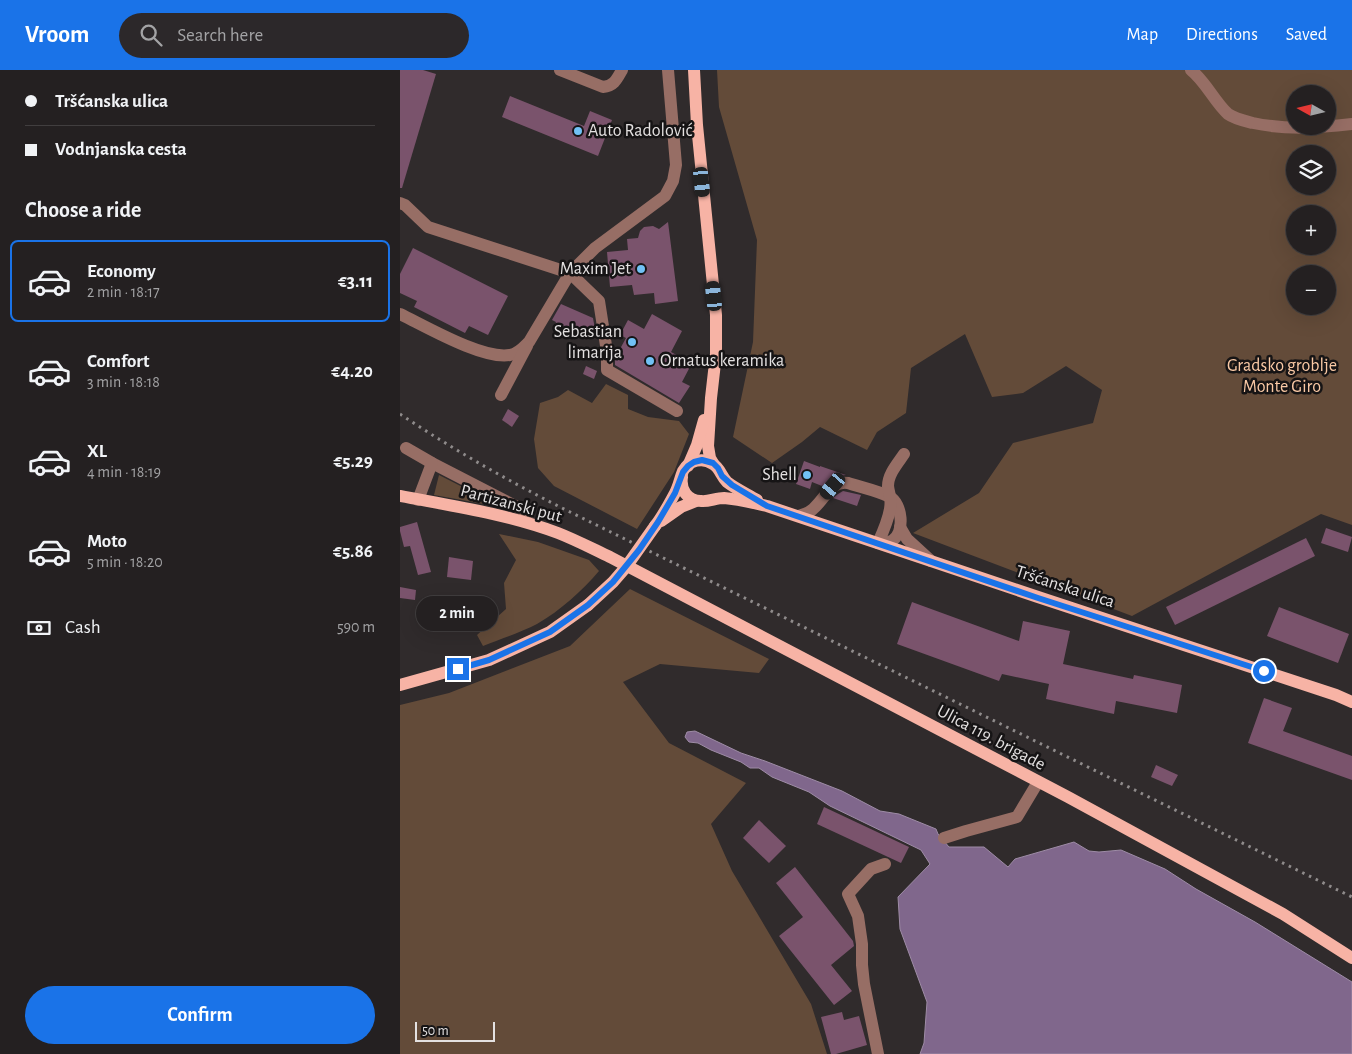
<!DOCTYPE html>
<meta charset="utf-8">
<style>
:root{--surface:#242021;--page:#2c282a;--text:#f1f3f6;--muted:#a3a3a5;--line:#413e3f;--accent:#1a73e8}
body{margin:0;font-family:"Alegreya Sans",sans-serif;background:var(--page);color:var(--text);height:100vh;display:flex;flex-direction:column;font-size:19px;white-space:nowrap}
*{box-sizing:border-box;margin:0}
p{font-size:16px;color:var(--muted)}
.icon{flex:none;width:28px;height:28px;fill:none;stroke:currentColor;stroke-width:2;stroke-linecap:round;stroke-linejoin:round}
.map{position:relative;flex:1;overflow:hidden}
.sheet{display:flex;flex-direction:column;background:var(--surface);width:400px}
.sheet>*{flex:none}
.banner{display:grid;align-content:center;height:110px;padding:0 25px;background:var(--surface)}
.needle{width:32px;rotate:278deg}
.tools{position:absolute;left:886px;top:15px;display:grid;gap:10px}
.tools a{display:grid;place-items:center;width:50px;height:50px;border-radius:50%;background:var(--surface);box-shadow:0 5px 20px #0002,0 0 0 1px var(--line);font-size:25px}
.scale{position:absolute;left:15px;bottom:12px;width:80px;box-sizing:border-box;padding-left:5px;border:2px solid #e4e1e1;border-top:0;font-size:14px;line-height:18px;white-space:nowrap;color:#e4e1e1;-webkit-text-stroke:4px #161415;paint-order:stroke}
.end{position:absolute;width:22px;height:22px;margin:-11px;border:6px solid #1a73e8;background:#fff;box-shadow:0 0 0 2px #fff}
.from{border-radius:50%}
.bubble{position:absolute;height:35px;border-radius:18px;background:var(--surface);box-shadow:0 5px 20px #0002,0 0 0 1px var(--line);font-size:16px;font-weight:700;line-height:35px;text-align:center}
.car{position:absolute;width:15px;height:30px;margin:-15px -8px;border-radius:6px;box-shadow:0 0 4px 1px #0007;background:linear-gradient(#222 24%,#8ab4d8 0 40%,#222 0 76%,#8ab4d8 0 86%,#222 0)}
.banner b{display:flex;align-items:center;gap:18px;height:48px;font-size:19px}
.banner b+b{border-top:1px solid var(--line)}
.banner i{width:12px;height:12px;background:var(--text)}
ul{padding:0;list-style:none}
li{display:flex;align-items:center;gap:15px;height:82px;margin:0 10px 8px;padding:0 15px;border:2px solid transparent;border-radius:8px}
li div{flex:1}
li b{display:block;font-size:19px}
li em{font-style:normal;font-weight:700}
li.selected{border-color:var(--accent)}
li>.icon{width:45px;height:45px;stroke-width:1.5}
h2{padding:0 25px;font-size:22px;line-height:60px}
.pay{display:flex;align-items:center;gap:12px;height:55px;padding:0 25px;font-size:19px}
.pay p{margin-inline-start:auto}
.cta{display:flex;gap:10px;margin-top:auto;padding:10px 25px}
.cta a{flex:1;height:58px;border-radius:30px;background:var(--accent);color:#fff;font-size:20px;font-weight:700;line-height:58px;text-align:center}
header{display:flex;align-items:center;gap:30px;box-sizing:border-box;height:70px;padding:0 25px;background:var(--accent);color:#fff}
header strong{font-size:24px}
nav{display:flex;gap:28px;margin-inline-start:auto;font-size:18px}
.search{width:350px;height:45px;background:var(--page);display:flex;align-items:center;gap:12px;box-sizing:border-box;padding:0 18px;border-radius:28px;color:var(--muted);font-size:19px}
main{display:flex;flex:1;min-height:0}
.map>svg:first-child{display:block}
.green{fill:#634b39;fill-rule:evenodd}
.water{fill:#80678c;stroke:#9e8ca6}
.building{fill:#7a536c}
.lines{fill:none;stroke-linecap:round;stroke-linejoin:round}
.minor{stroke:#976e65;stroke-width:12}
.major{stroke:#f7b3a5;stroke-width:12}
.rail{stroke:#8f8b8b;stroke-width:3;stroke-dasharray:2.5 5;stroke-linecap:butt}
.major-bridge{stroke:#f7b3a5;stroke-width:12}
.route{stroke:#1a73e8;stroke-width:6}
.poi-dot{fill:#71c1f5;stroke:#161415;stroke-width:2}
.labels{text-anchor:middle;dominant-baseline:central;stroke-width:5;stroke-linejoin:round;paint-order:stroke}
.poi-label{font-size:18px;fill:#e4e1e1;stroke:#161415;text-anchor:end}
.park-label{font-size:18px;fill:#fac9a5;stroke:#161415}
.street-label{font-size:18px;fill:#e4e1e1;stroke:#161415}
</style>
<header>
<strong>Vroom</strong>
<div class="search"><svg class="icon" aria-label="search" viewBox="0 0 24 24"><circle cx="10" cy="10" r="6"/><path d="M15 15l6 6"/></svg>Search here</div>
<nav><a>Map</a><a>Directions</a><a>Saved</a></nav>
</header>
<main>
<section class="sheet">
<div class="banner">
<b><i class="from"></i>Tršćanska ulica</b>
<b><i></i>Vodnjanska cesta</b>
</div>
<h2>Choose a ride</h2>
<ul>
<li class="selected"><svg class="icon" aria-label="car" viewBox="0 0 24 24"><path d="M5 17H2v-5l4-1 3-4h7l3 4 3 1v5h-3M9 17h6M6 11h13"/><circle cx="7" cy="17" r="2"/><circle cx="17" cy="17" r="2"/></svg><div><b>Economy</b><p>2 min · 18:17</p></div><em>€3.11</em></li>
<li><svg class="icon" aria-label="car" viewBox="0 0 24 24"><path d="M5 17H2v-5l4-1 3-4h7l3 4 3 1v5h-3M9 17h6M6 11h13"/><circle cx="7" cy="17" r="2"/><circle cx="17" cy="17" r="2"/></svg><div><b>Comfort</b><p>3 min · 18:18</p></div><em>€4.20</em></li>
<li><svg class="icon" aria-label="car" viewBox="0 0 24 24"><path d="M5 17H2v-5l4-1 3-4h7l3 4 3 1v5h-3M9 17h6M6 11h13"/><circle cx="7" cy="17" r="2"/><circle cx="17" cy="17" r="2"/></svg><div><b>XL</b><p>4 min · 18:19</p></div><em>€5.29</em></li>
<li><svg class="icon" aria-label="car" viewBox="0 0 24 24"><path d="M5 17H2v-5l4-1 3-4h7l3 4 3 1v5h-3M9 17h6M6 11h13"/><circle cx="7" cy="17" r="2"/><circle cx="17" cy="17" r="2"/></svg><div><b>Moto</b><p>5 min · 18:20</p></div><em>€5.86</em></li>
</ul>
<div class="pay"><svg class="icon" aria-label="cash" viewBox="0 0 24 24"><path d="M3 7h18v10H3z"/><circle cx="12" cy="12" r="2"/></svg>Cash<p>590 m</p></div>
<div class="cta"><a>Confirm</a></div>
</section>
<div class="map">
<svg width="952" height="984" viewBox="0 0 952 984">
<rect width="100%" height="100%" fill="#302b2c"/>
<!-- green -->
<g class="green">
<path d="M317 0H952V455L921 444 732 546 513 463 579 423 613 373 693 353 702 320 666 296 623 323 592 327 565 264 511 298 506 343 477 362 467 380 420 357 402 372 372 393 333 367 353 272 357 170 319 37ZM895 24H928V56H895ZM895 84H928V116H895ZM895 144H928V176H895ZM895 204H928V236H895Z"/>
<path d="M206 314 228 325V339L248 347 279 351 289 364 274 402 237 459 154 416 138 398 134 369 140 333 158 327 168 320 192 333Z"/>
<path d="M39 405 86 429 84 434 34 425Z"/>
<path d="M99 464 138 472 189 490 199 501C182 521 161 540 137 554 122 562 100 569 83 576L77 565 106 539 104 513 116 490Z"/>
<path d="M230 519 369 589 359 603 260 594 223 612 269 673 346 713 311 754 332 801 411 934 427 984H0V635L49 623 170 576Z"/>
</g>
<!-- water -->
<path class="water" d="M295 661 341 683 365 691 442 721 480 741 499 744 536 759 538 764 549 777H584L608 797 615 789 674 772 689 781 699 782 721 780 765 799 796 819 855 852 952 912V984H520L524 973 527 932 500 859 498 827 530 794 521 780 430 736 409 722 372 707 359 698H350L341 692 311 680 298 673 289 672 285 667 287 662Z"/>
<!-- building -->
<g class="building">
<path d="M0 0H23L36 4 2 118H0Z"/>
<path d="M110 26 184 56 190 41 212 50 198 86 102 47Z"/>
<path d="M268 152 278 231 255 234 254 223 234 225 232 215 210 217 207 182 228 180 227 169 238 168 240 161 244 157 253 156 259 159Z"/>
<path d="M13 178 108 226 88 265 69 256 65 263 14 237 17 231 0 223V204Z"/>
<path d="M161 234 193 248 196 265 177 257 172 267 154 258 156 252 152 250Z"/>
<path d="M252 244 282 261 271 282 292 293 282 312 290 316 279 333 215 295V288L226 268 220 265 228 250 244 259Z"/>
<path d="M186 296 197 301 194 309 183 304Z"/>
<path d="M108 339 119 346 112 357 102 350Z"/>
<path d="M404 391 420 397V396L446 405 434 407 422 416 412 412 410 419 396 414Z"/>
<path d="M443 421 461 425 457 436 433 428 438 424Z"/>
<path d="M17 452 31 502 18 505 10 476 4 477 0 461V457Z"/>
<path d="M926 458 952 467 948 482 921 473Z"/>
<path d="M906 468 915 486 775 555 766 537Z"/>
<path d="M49 487 73 491 71 510 47 507Z"/>
<path d="M0 517 16 520 15 530 0 528Z"/>
<path d="M512 532 619 571 623 551 670 561 663 594 733 609 734 605 782 615 777 643 716 631 714 644 646 629 649 614 602 604 599 611 497 574Z"/>
<path d="M879 537 949 564 938 593 867 566Z"/>
<path d="M864 628 892 638 883 661 952 686V710L848 673Z"/>
<path d="M756 695 778 705 772 716 751 707Z"/>
<path d="M424 737 509 777 501 793 417 754Z"/>
<path d="M359 750 386 776 369 793 343 768Z"/>
<path d="M395 797 453 871 454 876 431 895 452 921 434 935 379 866 403 847 376 813Z"/>
<path d="M442 942 444 950 459 946 467 975 436 984H431L421 947Z"/>
</g>
<g class="lines">
<!-- minor -->
<g class="minor">
<path d="M160 0 203 17C214 16 217 9 222 0"/>
<path d="M791 0C806 12 814 31 828 44 835 49 845 51 853 53 886 60 918 58 952 54"/>
<path d="M0 133 5 135 28 157 170 203 199 231 207 282V300L277 341"/>
<path d="M0 244C25 256 83 290 110 285 118 284 123 278 129 272L170 203 195 178 265 126 273 111 276 95 268 0"/>
<path d="M101 325 127 276"/>
<path d="M6 378 32 393 129 443"/>
<path d="M18 430 32 393"/>
<path d="M399 446C404 444 409 443 413 439 425 429 431 410 448 413 460 417 479 421 490 427 502 434 505 461 493 470 489 473 483 473 478 473"/>
<path d="M500 457 507 469 531 491"/>
<path d="M478 473C483 462 488 451 490 439 492 428 489 425 488 416 488 404 498 393 504 384"/>
<path d="M544 768 566 761 617 747 638 712"/>
<path d="M478 984 464 914 462 895V874L458 846 448 824 471 799 485 794"/>
</g>
<!-- major -->
<g class="major">
<path d="M294 0 297 55 316 245V284L311 328 308 376 310 388 313 393"/>
<path d="M288 396 297 375 304 350"/>
<path d="M282 407C280 419 287 431 301 431 308 432 316 428 324 428 338 429 353 433 367 436L638 527 936 625 952 632"/>
<path d="M0 426C53 436 107 444 158 463 176 470 193 479 210 487L668 727 883 844 952 888"/>
<path d="M261 451 281 437 296 431"/>
<path d="M255 456C263 446 269 434 275 423 279 416 280 408 283 401 289 390 303 387 313 394 320 398 321 406 327 412 336 419 347 424 357 430"/>
<path d="M0 615 89 590 150 562 188 535"/>
</g>
<!-- rail -->
<path class="rail" d="M0 344C54 380 110 412 168 441L952 827"/>
<!-- major-bridge -->
<path class="major-bridge" d="M188 535 213 512 226 497 255 456"/>
</g>
<g class="lines">
<!-- route -->
<path class="route" d="M58 599 89 590 150 562 188 535 213 512 239 480 258 452 275 423 283 402 288 396 294 392 302 390 313 393 318 398 322 406 332 415 367 436 638 528 864 601"/>
</g>
<!-- markers -->
<g class="poi-dot">
<circle cx="178" cy="61" r="5"/>
<circle cx="241" cy="199" r="5"/>
<circle cx="232" cy="272" r="5"/>
<circle cx="250" cy="291" r="5"/>
<circle cx="407" cy="405" r="5"/>
</g>
<g class="labels">
<!-- poi labels -->
<g class="poi-label">
<text x="188" y="61" text-anchor="start">Auto Radolović</text>
<text x="231" y="199">Maxim Jet</text>
<text x="222" y="262">Sebastian<tspan x="222" dy="21">limarija</tspan></text>
<text x="260" y="291" text-anchor="start">Ornatus keramika</text>
<text x="397" y="405">Shell</text>
</g>
<!-- park labels -->
<g class="park-label">
<text x="882" y="296">Gradsko groblje<tspan x="882" dy="21">Monte Giro</tspan></text>
</g>
<!-- street labels -->
<g class="street-label">
<text transform="translate(111 434) rotate(15)">Partizanski put</text>
<text transform="translate(665 517) rotate(18)">Tršćanska ulica</text>
<text transform="translate(591 668) rotate(28)">Ulica 119. brigade</text>
</g>
</g>
</svg>
<div class="tools">
<a><svg class="needle" viewBox="-14 -14 28 28"><path d="M0-13l5 13h-10z" fill="#e53935"/><path d="M0 13l5-13h-10z" fill="#a3a3a5"/></svg></a>
<a><svg class="icon" aria-label="layers" viewBox="0 0 24 24"><path d="M12 4l9 5-9 5-9-5zM3 14l9 5 9-5"/></svg></a>
<a>+</a>
<a>−</a>
</div>
<div class="scale">50 m</div>
<i class="end from" style="left:864px;top:601px"></i>
<i class="end" style="left:58px;top:599px"></i>
<div class="bubble" style="left:16px;top:526px;width:82px">2 min</div>
<i class="car" style="left:302px;top:112px;rotate:174deg"></i>
<i class="car" style="left:314px;top:226px;rotate:354deg"></i>
<i class="car" style="left:433px;top:416px;rotate:220deg"></i>
</div>
</main>
